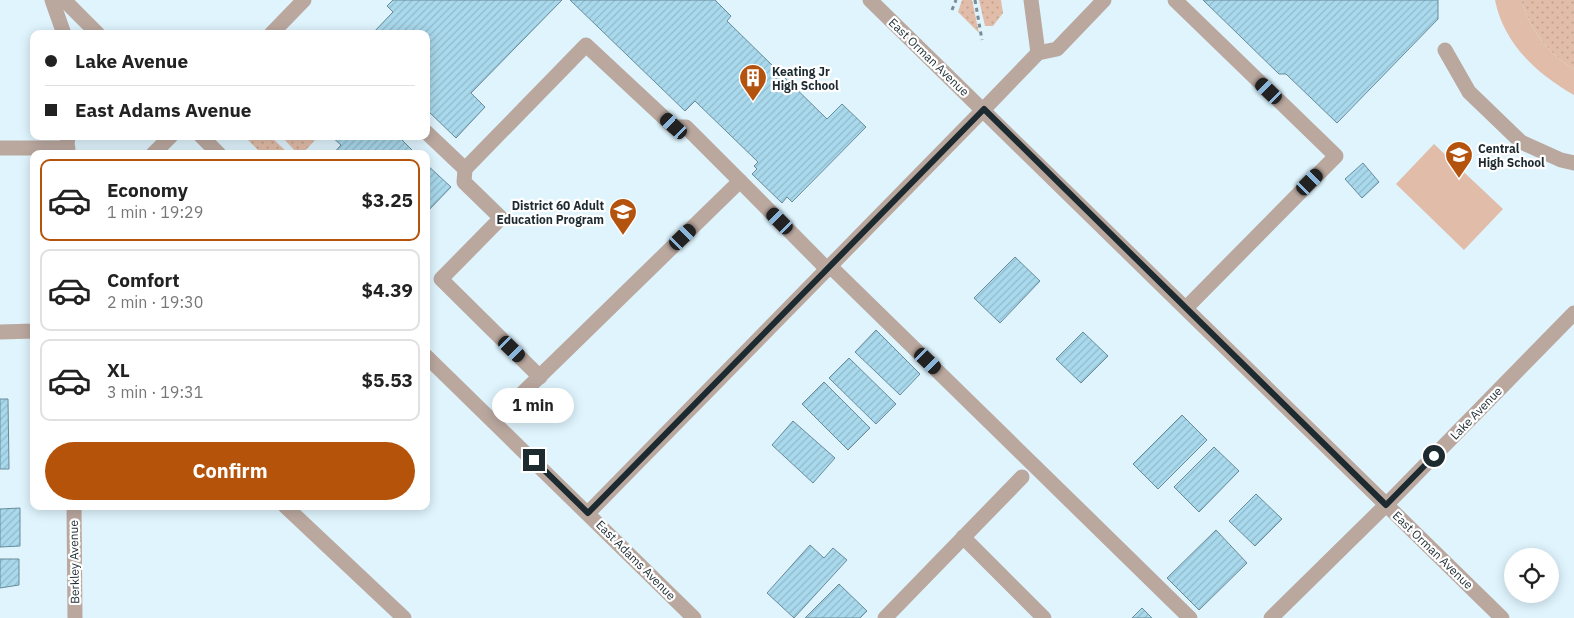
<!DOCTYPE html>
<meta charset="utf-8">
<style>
:root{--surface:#fff;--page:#f6f6f6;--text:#222;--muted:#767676;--line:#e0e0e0;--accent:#b45309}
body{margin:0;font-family:"IBM Plex Sans",sans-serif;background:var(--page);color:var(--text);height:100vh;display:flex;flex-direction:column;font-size:19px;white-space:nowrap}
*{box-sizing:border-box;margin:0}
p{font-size:16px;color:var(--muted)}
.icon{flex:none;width:28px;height:28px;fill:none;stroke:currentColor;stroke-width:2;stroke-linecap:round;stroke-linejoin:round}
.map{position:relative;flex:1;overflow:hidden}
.drawer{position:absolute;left:30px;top:150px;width:400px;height:360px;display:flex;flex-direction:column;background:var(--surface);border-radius:10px;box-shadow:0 2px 12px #0003}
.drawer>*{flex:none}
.guide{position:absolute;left:30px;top:30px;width:400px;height:110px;border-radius:10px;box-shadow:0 2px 12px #0003;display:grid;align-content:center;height:110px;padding:0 15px;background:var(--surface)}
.buttons{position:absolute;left:1504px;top:548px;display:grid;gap:10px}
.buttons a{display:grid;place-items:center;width:55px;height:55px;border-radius:50%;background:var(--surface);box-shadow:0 2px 12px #0003;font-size:25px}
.end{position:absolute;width:22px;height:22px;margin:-11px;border:6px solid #1d2b31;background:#fff;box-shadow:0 0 0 2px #fff}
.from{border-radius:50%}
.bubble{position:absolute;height:35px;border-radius:18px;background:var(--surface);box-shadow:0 2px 12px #0003;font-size:16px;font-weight:700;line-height:35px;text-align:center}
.car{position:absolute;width:15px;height:30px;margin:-15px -8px;border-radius:6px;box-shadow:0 0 4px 1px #0007;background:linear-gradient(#222 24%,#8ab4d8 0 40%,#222 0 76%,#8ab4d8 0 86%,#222 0)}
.guide b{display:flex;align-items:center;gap:18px;height:48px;font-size:19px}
.guide b+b{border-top:1px solid var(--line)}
.guide i{width:12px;height:12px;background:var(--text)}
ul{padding:9px 0 0;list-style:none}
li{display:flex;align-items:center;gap:15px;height:82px;margin:0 10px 8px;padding:0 5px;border:2px solid var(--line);border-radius:10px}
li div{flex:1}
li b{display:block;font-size:19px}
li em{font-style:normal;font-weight:700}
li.active{border-color:var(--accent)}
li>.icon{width:45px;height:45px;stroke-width:1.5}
.action{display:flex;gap:10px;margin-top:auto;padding:10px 15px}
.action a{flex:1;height:58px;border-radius:30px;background:var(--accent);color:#fff;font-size:20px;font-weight:700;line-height:58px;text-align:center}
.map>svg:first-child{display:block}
.grass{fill:url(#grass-dots)}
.pitch{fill:#e1bca8}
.building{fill:url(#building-hatch);stroke:#698b99}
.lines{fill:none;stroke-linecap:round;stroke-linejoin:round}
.path{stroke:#7a8b93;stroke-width:3;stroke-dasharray:4 4;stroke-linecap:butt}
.service{stroke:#baa89f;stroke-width:15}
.minor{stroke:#baa89f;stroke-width:15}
.tertiary{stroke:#baa89f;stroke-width:15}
.route{stroke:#1d2b31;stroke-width:6}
.labels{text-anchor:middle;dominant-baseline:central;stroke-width:4.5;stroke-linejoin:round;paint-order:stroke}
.street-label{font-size:12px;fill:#1d2b31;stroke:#fff}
.poi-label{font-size:12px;font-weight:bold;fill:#1d2b31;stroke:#fff;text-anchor:start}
</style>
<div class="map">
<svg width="1574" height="618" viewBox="0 0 1574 618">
<defs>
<pattern id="grass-dots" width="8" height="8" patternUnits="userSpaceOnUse" patternTransform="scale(1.25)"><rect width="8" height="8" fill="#e1bca8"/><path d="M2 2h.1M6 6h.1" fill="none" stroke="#c1a291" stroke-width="1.8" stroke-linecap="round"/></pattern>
<pattern id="building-hatch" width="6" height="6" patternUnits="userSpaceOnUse" patternTransform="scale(1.25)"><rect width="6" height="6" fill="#a9d9ec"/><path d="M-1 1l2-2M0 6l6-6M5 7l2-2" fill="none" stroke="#91bacb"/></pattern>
</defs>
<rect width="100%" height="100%" fill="#dff4fd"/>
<!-- grass -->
<g class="grass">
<path d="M962 0H972L979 33 958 12Z"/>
<path d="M979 0H1001L1003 13 993 26H985Z"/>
<path d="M1521 0H1574V69C1547 54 1530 28 1521 0Z"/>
<path d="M252 136H270L289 154H262L248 140Z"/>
<path d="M281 136H316L315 140 302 154H298Z"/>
</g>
<!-- pitch -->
<g class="pitch">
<path d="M1495 0H1521C1530 28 1547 54 1574 69V95C1536 73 1504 44 1495 0Z"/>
<path d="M1434 144 1503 209 1464 250 1396 184Z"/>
</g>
<!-- building -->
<g class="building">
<path d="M393 0H562L471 93 485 107 456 138 426 109V34H372L393 12 387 6Z"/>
<path d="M570 0H715L731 16 727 21 827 119 842 104 866 127 792 202 787 197 782 203 752 174 757 169 754 166 758 162 695 101 685 111Z"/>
<path d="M1203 0H1438V19L1337 123 1286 74H1279Z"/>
<path d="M331 136H398L416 154H333L341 145Z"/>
<path d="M1363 163 1379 182 1362 198 1345 179Z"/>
<path d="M426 164 451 187 426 213Z"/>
<path d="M1015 257 1040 281 1000 323 974 298Z"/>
<path d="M876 330 920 374 900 395 855 352Z"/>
<path d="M1083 332 1108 356 1081 383 1056 359Z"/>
<path d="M849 358 896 404 876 424 829 378Z"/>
<path d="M824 382 870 428 848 450 802 404Z"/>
<path d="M0 399H8L9 469H0Z"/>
<path d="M1182 415 1207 440 1158 489 1133 464Z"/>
<path d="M793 421 835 458 813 483 772 445Z"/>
<path d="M1214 447 1239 471 1199 512 1174 487Z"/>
<path d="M1256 494 1282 519 1255 546 1229 521Z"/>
<path d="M20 508V546L0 547V509Z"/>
<path d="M1216 530 1247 563 1199 610 1167 578Z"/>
<path d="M810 545 824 558 833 548 847 560 794 618 767 593Z"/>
<path d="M0 559H19V585L0 588Z"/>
<path d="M839 584 867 611 860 618H805Z"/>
<path d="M1142 608 1152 618H1132Z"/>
</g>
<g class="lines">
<!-- path -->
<g class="path">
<path d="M975 0 982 40"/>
<path d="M952 10 956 0"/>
</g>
<!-- service -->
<g class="service">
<path d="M1031 0 1038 53"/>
<path d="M1175 0 1336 156 1186 308"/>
<path d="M1445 50 1469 92 1521 142 1561 160 1574 163"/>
<path d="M984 109 1038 53 1057 49 1104 0"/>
<path d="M426 132 465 169 586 45 674 127H686L740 181"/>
<path d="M0 148H68"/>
<path d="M465 169 464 182 501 218 441 279 540 377"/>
<path d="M831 267 1190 618"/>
<path d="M494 421 740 181 828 270"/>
<path d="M285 506 404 618"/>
<path d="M885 618 1022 477"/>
</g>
<!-- minor -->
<g class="minor">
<path d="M52 0 64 34"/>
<path d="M64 0 98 34"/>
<path d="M271 34 304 0"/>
<path d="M201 136 219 154"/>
<path d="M66 154 68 136"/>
<path d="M153 154 171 136"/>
<path d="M0 332 34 331"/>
<path d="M426 356 694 618"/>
<path d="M74 506 75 618"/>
<path d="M588 513 984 109"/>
<path d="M963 537 1044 618"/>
</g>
<!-- tertiary -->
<g class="tertiary">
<path d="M870 0 1502 618"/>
<path d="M1271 618 1386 505 1574 313"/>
</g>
</g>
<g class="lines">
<!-- route -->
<path class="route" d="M534 460 588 513 984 109 1386 505 1434 456"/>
</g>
<!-- icons -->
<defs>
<symbol id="building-pin" viewBox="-11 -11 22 30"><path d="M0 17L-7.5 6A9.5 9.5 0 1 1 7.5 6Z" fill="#b4530e" stroke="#fff"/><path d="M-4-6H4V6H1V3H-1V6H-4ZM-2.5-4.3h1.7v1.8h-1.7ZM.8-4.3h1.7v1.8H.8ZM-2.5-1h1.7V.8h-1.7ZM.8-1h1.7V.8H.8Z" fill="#fff"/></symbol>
<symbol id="school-pin" viewBox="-11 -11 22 30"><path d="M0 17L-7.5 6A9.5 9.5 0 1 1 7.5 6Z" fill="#b4530e" stroke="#fff"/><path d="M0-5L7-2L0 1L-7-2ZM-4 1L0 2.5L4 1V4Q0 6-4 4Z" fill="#fff"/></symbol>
</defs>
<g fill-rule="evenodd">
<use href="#building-pin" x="737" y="62" width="32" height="43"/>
<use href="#school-pin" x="1443" y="139" width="32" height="43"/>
<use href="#school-pin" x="607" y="196" width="32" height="43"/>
</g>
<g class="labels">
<!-- street labels -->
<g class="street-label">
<text transform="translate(929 57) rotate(44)">East Orman Avenue</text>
<text transform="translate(1476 413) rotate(-46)">Lake Avenue</text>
<text transform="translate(1433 550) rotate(44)">East Orman Avenue</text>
<text transform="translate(636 560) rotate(45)">East Adams Avenue</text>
<text transform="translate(74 562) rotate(-91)">Berkley Avenue</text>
</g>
<!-- poi labels -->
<g class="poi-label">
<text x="772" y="71">Keating Jr<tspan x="772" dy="14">High School</tspan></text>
<text x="1478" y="148">Central<tspan x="1478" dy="14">High School</tspan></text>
<text x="604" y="205" text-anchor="end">District 60 Adult<tspan x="604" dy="14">Education Program</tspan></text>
</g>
</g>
</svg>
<div class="buttons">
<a><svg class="icon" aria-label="locate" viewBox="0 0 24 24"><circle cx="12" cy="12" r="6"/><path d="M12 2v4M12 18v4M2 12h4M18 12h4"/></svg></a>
</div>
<i class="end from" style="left:1434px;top:456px"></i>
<i class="end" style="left:534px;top:460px"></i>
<div class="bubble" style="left:492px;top:388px;width:82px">1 min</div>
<i class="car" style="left:1269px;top:91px;rotate:314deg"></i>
<i class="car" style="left:674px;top:126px;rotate:313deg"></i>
<i class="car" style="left:1310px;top:182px;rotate:45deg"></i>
<i class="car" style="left:780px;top:221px;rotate:315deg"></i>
<i class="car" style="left:683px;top:237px;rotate:46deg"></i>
<i class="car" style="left:512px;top:349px;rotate:134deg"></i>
<i class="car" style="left:928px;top:361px;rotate:134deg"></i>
<div class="guide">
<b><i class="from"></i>Lake Avenue</b>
<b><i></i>East Adams Avenue</b>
</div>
<section class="drawer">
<ul>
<li class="active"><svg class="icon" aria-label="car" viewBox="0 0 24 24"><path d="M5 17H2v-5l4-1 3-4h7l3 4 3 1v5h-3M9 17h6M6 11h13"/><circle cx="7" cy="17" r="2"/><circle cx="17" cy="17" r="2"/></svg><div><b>Economy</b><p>1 min · 19:29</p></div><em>$3.25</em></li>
<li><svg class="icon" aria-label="car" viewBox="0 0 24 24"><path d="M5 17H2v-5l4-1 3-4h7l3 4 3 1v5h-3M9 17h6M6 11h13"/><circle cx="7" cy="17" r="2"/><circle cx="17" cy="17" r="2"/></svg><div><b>Comfort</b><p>2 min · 19:30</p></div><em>$4.39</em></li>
<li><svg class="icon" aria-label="car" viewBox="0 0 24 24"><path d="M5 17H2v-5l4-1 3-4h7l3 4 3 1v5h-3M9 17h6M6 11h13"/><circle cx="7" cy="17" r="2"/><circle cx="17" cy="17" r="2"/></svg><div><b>XL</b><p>3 min · 19:31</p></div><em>$5.53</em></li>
</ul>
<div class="action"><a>Confirm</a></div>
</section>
</div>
